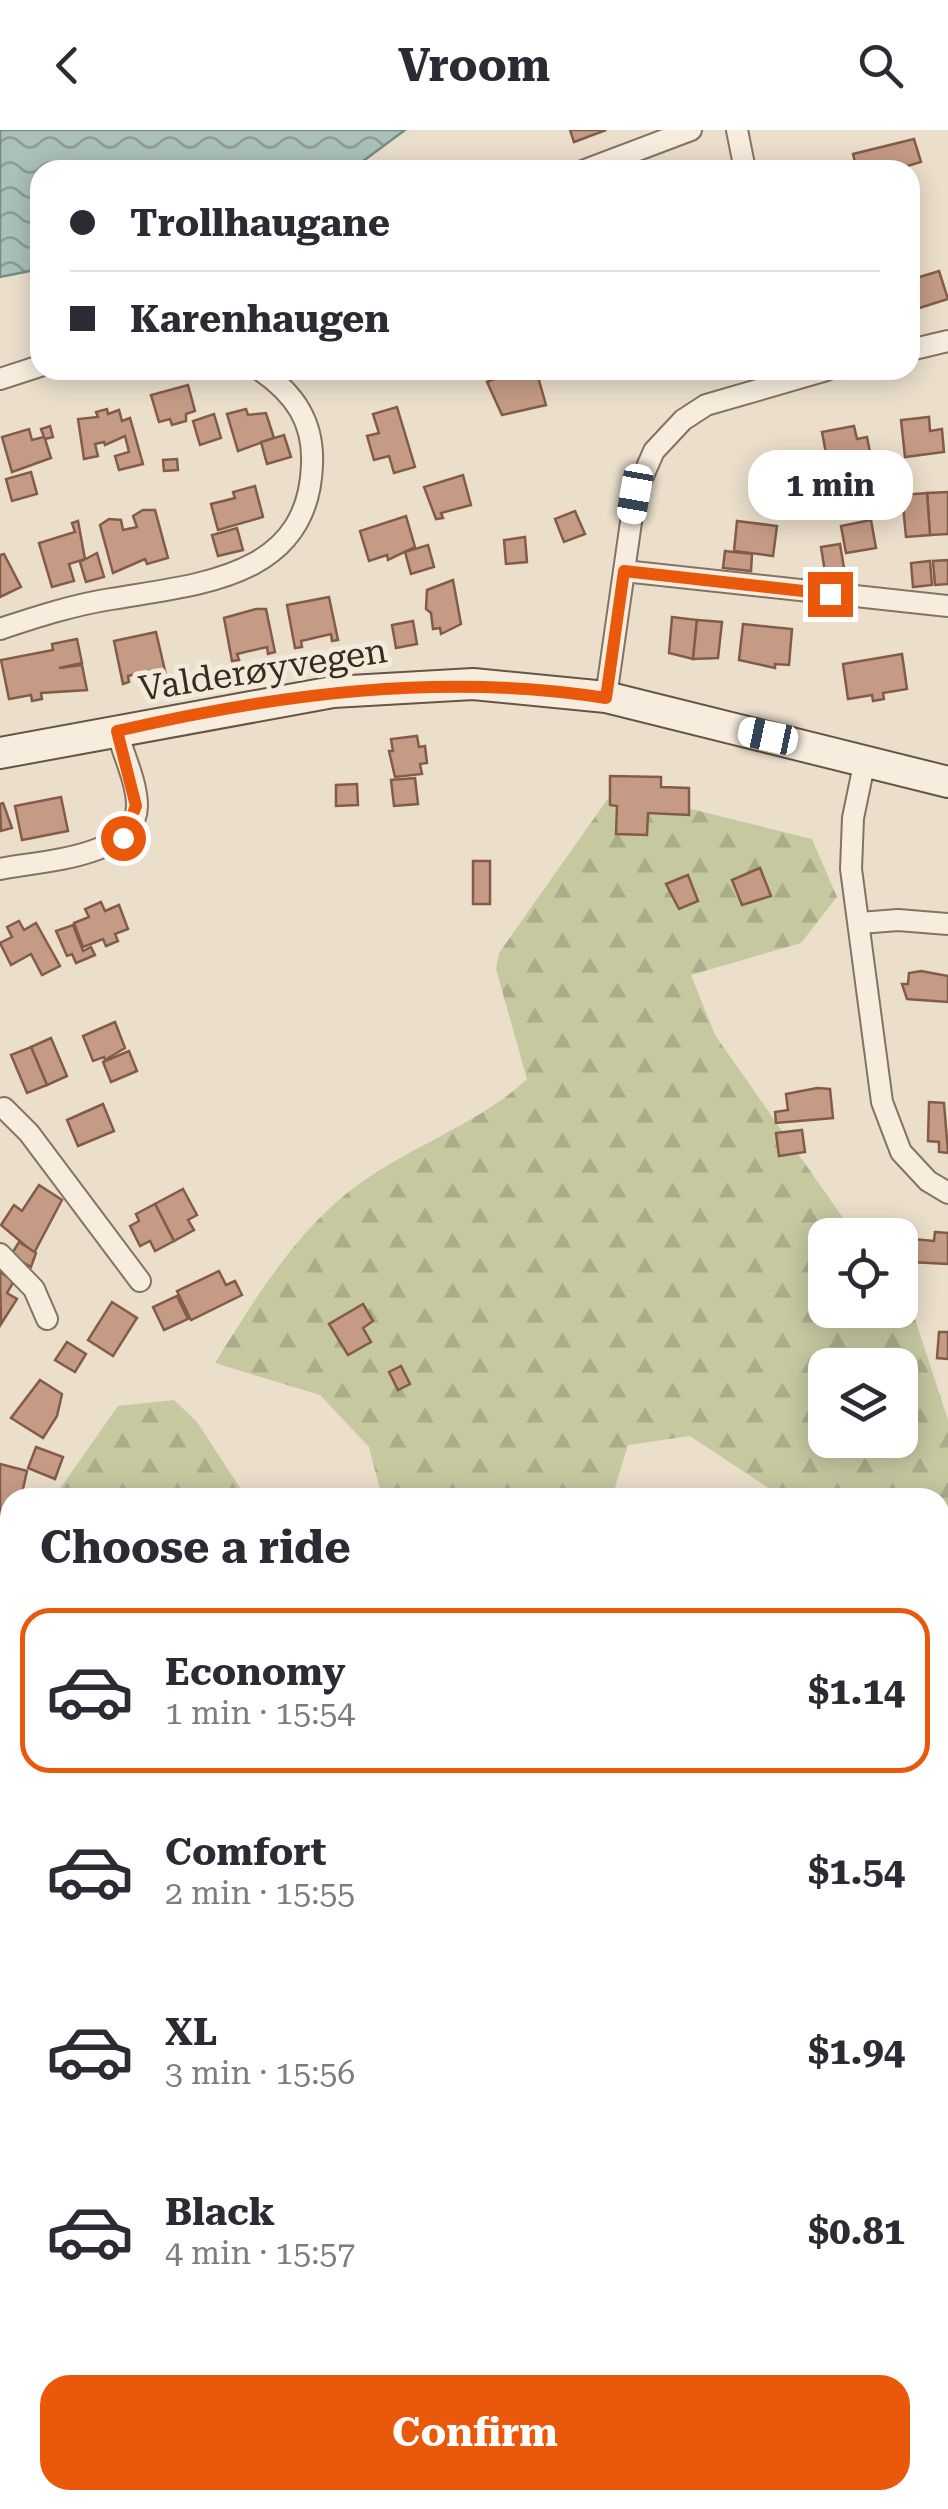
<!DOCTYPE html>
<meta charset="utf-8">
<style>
:root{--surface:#fff;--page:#f7f7f7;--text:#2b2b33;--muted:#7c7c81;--line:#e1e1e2;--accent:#ea580c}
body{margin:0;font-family:"Roboto Serif",serif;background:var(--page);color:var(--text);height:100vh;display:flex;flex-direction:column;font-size:38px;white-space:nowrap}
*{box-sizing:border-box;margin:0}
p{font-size:32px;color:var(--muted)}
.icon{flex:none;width:55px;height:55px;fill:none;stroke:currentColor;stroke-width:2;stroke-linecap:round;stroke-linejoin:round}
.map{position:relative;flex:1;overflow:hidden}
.details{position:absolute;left:0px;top:1358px;width:950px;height:1022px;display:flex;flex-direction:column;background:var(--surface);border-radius:30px 30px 0 0;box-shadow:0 5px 25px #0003}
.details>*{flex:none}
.hud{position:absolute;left:30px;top:30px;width:890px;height:220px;border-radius:30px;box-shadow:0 5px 25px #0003;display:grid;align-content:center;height:220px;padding:0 40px;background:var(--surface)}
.controls{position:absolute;left:808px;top:1088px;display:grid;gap:20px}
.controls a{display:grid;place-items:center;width:110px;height:110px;border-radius:20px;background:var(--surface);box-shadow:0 5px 25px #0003;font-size:50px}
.end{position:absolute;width:45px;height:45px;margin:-22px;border:12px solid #ea580c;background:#fff;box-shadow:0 0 0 5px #fff}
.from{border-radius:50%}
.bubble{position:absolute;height:70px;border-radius:30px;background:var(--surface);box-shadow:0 5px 25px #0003;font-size:32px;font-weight:700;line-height:70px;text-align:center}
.car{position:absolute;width:30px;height:60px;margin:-30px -15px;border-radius:12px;box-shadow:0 0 8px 2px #0007;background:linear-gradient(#fff 24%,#345 0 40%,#fff 0 76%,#345 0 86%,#fff 0)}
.hud b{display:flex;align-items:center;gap:35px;height:95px;font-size:38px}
.hud b+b{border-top:2px solid var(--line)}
.hud i{width:25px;height:25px;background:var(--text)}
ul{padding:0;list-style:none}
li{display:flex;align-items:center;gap:30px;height:165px;margin:0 20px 15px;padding:0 20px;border:5px solid transparent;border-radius:30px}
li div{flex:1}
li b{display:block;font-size:38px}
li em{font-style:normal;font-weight:700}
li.on{border-color:var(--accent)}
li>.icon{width:90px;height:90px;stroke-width:1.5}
h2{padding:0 40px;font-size:45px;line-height:120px}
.primary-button{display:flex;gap:20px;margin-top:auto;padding:20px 40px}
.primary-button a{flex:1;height:115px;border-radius:30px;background:var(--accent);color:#fff;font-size:40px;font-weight:700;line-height:115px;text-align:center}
header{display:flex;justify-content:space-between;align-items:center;height:130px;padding:0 40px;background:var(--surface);font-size:45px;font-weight:700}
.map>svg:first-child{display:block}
.forest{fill:url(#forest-firs);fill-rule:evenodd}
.water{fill:url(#water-waves);stroke:#728e85;stroke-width:2.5}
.building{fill:#c59b85;stroke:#835c49;stroke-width:2.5}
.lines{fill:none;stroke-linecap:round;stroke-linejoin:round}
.minor-casing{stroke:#867261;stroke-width:24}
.secondary-casing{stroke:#685344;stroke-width:34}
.minor{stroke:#f6edde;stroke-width:20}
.secondary{stroke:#f6edde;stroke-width:30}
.route{stroke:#ea580c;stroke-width:12}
.labels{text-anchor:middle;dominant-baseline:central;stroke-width:10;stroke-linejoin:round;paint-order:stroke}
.street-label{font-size:35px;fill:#382b23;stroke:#f3eada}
</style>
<header><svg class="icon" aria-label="back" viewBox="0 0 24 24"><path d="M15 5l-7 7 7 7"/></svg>Vroom<svg class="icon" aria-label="search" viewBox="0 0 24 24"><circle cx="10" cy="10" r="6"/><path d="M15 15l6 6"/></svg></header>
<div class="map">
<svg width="948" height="2379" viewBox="0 0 948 2379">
<defs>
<pattern id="forest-firs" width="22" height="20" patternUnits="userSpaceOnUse" patternTransform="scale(2.5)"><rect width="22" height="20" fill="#c6c8a0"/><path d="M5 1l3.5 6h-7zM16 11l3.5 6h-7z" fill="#abac8a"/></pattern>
<pattern id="water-waves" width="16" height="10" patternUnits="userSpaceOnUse" patternTransform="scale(2.5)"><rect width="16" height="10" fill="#abc0b8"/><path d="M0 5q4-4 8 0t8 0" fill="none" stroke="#8c9c95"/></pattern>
</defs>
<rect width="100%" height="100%" fill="#ebdfcb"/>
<!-- forest -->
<g class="forest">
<path d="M614 660 812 709 837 767 801 813 691 845 715 905 855 1105H825V1180H900V1167L914 1186 948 1290V1684L940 1669V1368L782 1367 690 1306 628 1315 612 1367H382L369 1317 320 1265 215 1233C254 1171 289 1111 346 1064 401 1019 477 996 527 949L496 839 499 823ZM825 1235H900V1310H825Z"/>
<path d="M174 1270 197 1292 246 1367H54L118 1276Z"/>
<path d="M0 1417 10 1423V1563L0 1555Z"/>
<path d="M948 2080V2379H334L549 2370H940V2112Z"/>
<path d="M0 2257 10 2291V2370H84L110 2379H0Z"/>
</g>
<!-- water -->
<path class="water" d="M0 0H405L351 40H40V139L0 147Z"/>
<!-- building -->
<g class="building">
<path d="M570 0H606L574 12Z"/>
<path d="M914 9 921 32 894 40H857L853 24Z"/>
<path d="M939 141 948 169 913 180 910 150Z"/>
<path d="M536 240 546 275 502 285 487 252 504 245V240Z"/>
<path d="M188 255 195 281 186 284V291L172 295 170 289 159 292 151 265Z"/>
<path d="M397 277 415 337 394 343 389 326 374 330 367 306 379 303 373 284Z"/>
<path d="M107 279 108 284 119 280 122 291 130 288 143 334 119 340 115 326 129 322 125 306 105 315 104 312 95 314 98 326 84 329 78 289 98 287 96 282Z"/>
<path d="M246 279 248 285 266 283 274 308 238 321 227 284Z"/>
<path d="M214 284 221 308 200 315 193 291Z"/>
<path d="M929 287 930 301 942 299 944 322 905 327 901 290Z"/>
<path d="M50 296 53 307 45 309 51 328 12 342 2 307 29 299 32 310 44 307 41 299Z"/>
<path d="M854 296 857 309 867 307 872 332 829 339 822 302Z"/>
<path d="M284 305 291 327 267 334 261 312Z"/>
<path d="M177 329 178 340 164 341 163 330Z"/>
<path d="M884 338 886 350 865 354 863 341Z"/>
<path d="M31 342 37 364 12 371 6 349Z"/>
<path d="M463 345 471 375 441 383 443 388 436 389 424 357Z"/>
<path d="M255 356 263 387 218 400 211 374 235 368 233 362Z"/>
<path d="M948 362V404L930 405 927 363Z"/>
<path d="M927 363 930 405 906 407 902 365Z"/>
<path d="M143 380H155L168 428 147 434 145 429 113 443 100 395 109 389 121 390 123 400 137 397 133 386Z"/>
<path d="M575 381 585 404 564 412 555 389Z"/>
<path d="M406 386 415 417 388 430 387 425 369 431 360 401Z"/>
<path d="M871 390 876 418 846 423 841 396Z"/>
<path d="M78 391 85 429 69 434 74 451 52 457 39 413 75 402 72 393Z"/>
<path d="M737 391 777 396 773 426 734 421Z"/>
<path d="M237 398 243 420 218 426 212 405Z"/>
<path d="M525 407 527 432 506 434 504 410Z"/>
<path d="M840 414 844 438 825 442 821 417Z"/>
<path d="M428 415 434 437 411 444 405 422Z"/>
<path d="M725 421 752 424 751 441 723 438Z"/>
<path d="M97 423 104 447 86 452 80 432Z"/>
<path d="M4 424 21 457 0 467V425Z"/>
<path d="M948 430V454L935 455 933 431Z"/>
<path d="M930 431 932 455 913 457 911 433Z"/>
<path d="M453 450 461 494 441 504 440 498 433 499 431 483 426 479 427 460Z"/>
<path d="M329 467 338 510 332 511 331 504 301 511 302 517 295 518 287 475Z"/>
<path d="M256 479H266L275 522 268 524 267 517 237 524 239 530 232 531 224 488Z"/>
<path d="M672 487 697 490 693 529 669 523Z"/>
<path d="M697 490 722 492 718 528 693 529Z"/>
<path d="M413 491 417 514 396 518 392 495Z"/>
<path d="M743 494 792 499 789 535 775 534V538L739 530Z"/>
<path d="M156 502 166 545 159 546 158 539 128 546 129 552 123 554 114 511Z"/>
<path d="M77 509 82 533 59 538 82 535 87 560 41 563 42 569 32 571 31 565 9 569 1 530 53 520 52 514Z"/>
<path d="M902 524 907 559 883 563 884 569 873 571 872 565 848 569 843 534Z"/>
<path d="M417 606 419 617 425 616 427 633 420 634 422 644 395 647 389 621H393L391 609Z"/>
<path d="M610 646 661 647V657L689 658V685L648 683 647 705 616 704 617 676 610 675Z"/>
<path d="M415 648 418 674 394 676 391 650Z"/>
<path d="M357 654 358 675 336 676V655Z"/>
<path d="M61 667 68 701 22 710 15 676Z"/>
<path d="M3 673 12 698 1 701 0 674Z"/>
<rect x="473" y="731" width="17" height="43"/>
<path d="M760 738 771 766 742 775 732 750Z"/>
<path d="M688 745 698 771 679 779 666 754Z"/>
<path d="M101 772 105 781 119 775 128 799 115 804 118 811 106 816 103 809 83 817 74 793 89 787 85 779Z"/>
<path d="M19 791 24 800 36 793 60 836 42 845 31 824 11 835 0 813 12 807 7 797Z"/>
<path d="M73 795 83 821 91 817 95 825 76 833 72 824 67 826 56 801Z"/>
<path d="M921 841 948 846V872L907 869 902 854H908L909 843Z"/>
<path d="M115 892 125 918 105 930 104 927 93 931 83 906Z"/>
<path d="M51 908 67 946 47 955 31 917Z"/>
<path d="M31 917 47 955 27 963 11 925Z"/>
<path d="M129 921 137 941 111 952 103 932Z"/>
<path d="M817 958 830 959 833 988 776 993 775 982 788 980 786 964Z"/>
<path d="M929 972 944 973 948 1023 939 1022V1012L928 1011Z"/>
<path d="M103 974 114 1001 78 1016 67 990Z"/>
<path d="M802 1000 805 1022 779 1026 776 1003Z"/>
<path d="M39 1055 62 1070 34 1123 1 1095 14 1075 22 1081Z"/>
<path d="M183 1059 197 1085 188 1090 194 1100 174 1111 155 1074Z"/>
<path d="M155 1074 174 1111 155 1121 150 1111 140 1116 130 1096 139 1091 136 1084Z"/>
<path d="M935 1102 948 1103V1134L911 1132 913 1109 934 1111Z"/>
<path d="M19 1112 36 1123 31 1137 11 1125Z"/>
<path d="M219 1141 226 1155 235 1151 242 1165 191 1190 177 1161Z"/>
<path d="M0 1142 14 1151 7 1163 17 1169 1 1194Z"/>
<path d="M177 1166 188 1189 164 1200 153 1177Z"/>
<path d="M112 1172 137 1188 113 1226 88 1210Z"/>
<path d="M363 1174 373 1191 363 1198 371 1212 348 1225 329 1194Z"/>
<path d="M939 1202H948V1229L937 1228Z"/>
<path d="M67 1212 86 1224 75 1242 55 1230Z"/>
<path d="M401 1236 410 1254 398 1260 389 1242Z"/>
<path d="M40 1250 62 1264 57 1286 43 1308 11 1288Z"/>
<path d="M36 1317 63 1327 55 1349 28 1338Z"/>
<path d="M0 1334 27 1341 21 1368H10V1387L0 1384Z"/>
</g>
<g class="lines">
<defs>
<g id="minor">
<path d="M737 0 745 40"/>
<path d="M585 40 691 0"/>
<path d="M910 220 948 211"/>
<path d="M0 249 40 236"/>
<path d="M624 441 948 476"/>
<path d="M0 499C36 487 73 475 111 469 198 454 308 449 312 335 314 292 295 264 260 240"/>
<path d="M606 567 635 364 654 321 683 290 706 275 827 240"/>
<path d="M865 630 853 688 851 739 882 972 901 1022 928 1051 948 1063"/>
<path d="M0 739C39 731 136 728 137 676 137 652 123 624 117 601"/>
<path d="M860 793 898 790 948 794"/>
<path d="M4 978 29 1003 140 1151"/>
<path d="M0 1124 34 1159 47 1189"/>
</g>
<path id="secondary" d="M0 623 333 562 473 554 606 567 948 652"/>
</defs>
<!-- minor casing -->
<use href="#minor" class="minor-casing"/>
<!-- secondary casing -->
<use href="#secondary" class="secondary-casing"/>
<!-- minor -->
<use href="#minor" class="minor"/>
<!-- secondary -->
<use href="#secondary" class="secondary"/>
</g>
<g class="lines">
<!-- route -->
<path class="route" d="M123 708 136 676 117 601C278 564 441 542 606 568L624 441 830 464"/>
</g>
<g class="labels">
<!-- street labels -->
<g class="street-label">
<text transform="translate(263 540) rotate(-9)">Valderøyvegen</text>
</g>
</g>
</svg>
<div class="controls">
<a><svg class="icon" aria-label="locate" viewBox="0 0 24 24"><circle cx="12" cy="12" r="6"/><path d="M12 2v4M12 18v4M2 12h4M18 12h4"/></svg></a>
<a><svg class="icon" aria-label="layers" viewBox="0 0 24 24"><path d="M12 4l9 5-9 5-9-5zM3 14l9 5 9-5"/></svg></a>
</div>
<i class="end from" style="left:123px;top:708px"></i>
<i class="end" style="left:830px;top:464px"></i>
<div class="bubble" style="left:748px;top:320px;width:165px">1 min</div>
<i class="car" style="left:635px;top:364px;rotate:190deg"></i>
<i class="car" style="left:768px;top:606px;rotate:282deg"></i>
<div class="hud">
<b><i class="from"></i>Trollhaugane</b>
<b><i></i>Karenhaugen</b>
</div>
<section class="details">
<h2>Choose a ride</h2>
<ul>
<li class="on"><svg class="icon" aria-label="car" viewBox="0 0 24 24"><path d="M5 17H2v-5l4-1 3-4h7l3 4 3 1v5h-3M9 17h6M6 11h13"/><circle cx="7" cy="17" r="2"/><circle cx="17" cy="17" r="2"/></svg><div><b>Economy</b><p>1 min · 15:54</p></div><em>$1.14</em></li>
<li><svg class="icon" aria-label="car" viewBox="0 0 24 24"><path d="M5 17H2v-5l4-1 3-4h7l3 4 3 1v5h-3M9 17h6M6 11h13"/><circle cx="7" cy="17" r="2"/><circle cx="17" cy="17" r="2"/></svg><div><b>Comfort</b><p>2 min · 15:55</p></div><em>$1.54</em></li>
<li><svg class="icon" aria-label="car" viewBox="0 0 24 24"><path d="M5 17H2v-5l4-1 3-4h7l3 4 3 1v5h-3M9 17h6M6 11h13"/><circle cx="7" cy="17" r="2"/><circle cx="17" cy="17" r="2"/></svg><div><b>XL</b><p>3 min · 15:56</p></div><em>$1.94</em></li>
<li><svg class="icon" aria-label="car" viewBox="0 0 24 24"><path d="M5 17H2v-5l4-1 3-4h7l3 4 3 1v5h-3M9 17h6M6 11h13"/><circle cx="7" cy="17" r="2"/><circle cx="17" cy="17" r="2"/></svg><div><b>Black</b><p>4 min · 15:57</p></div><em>$0.81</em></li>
</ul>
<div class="primary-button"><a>Confirm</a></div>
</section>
</div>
